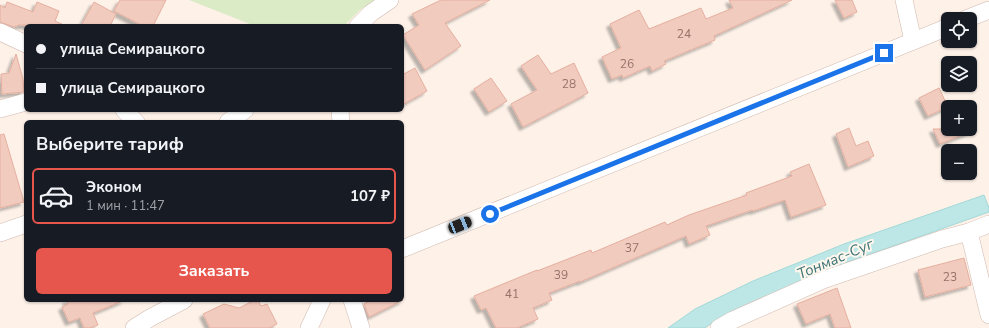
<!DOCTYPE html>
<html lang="ru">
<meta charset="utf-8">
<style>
:root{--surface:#171b24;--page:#20242c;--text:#f1f3f6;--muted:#9ea1a6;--line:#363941;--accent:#e6564d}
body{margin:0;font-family:"Nunito Sans",sans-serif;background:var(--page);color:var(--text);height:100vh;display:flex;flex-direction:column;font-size:15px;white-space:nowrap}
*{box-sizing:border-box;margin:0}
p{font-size:13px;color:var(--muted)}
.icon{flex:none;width:22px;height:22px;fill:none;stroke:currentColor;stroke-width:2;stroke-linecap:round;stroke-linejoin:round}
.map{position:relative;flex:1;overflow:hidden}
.side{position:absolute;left:24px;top:120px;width:380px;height:182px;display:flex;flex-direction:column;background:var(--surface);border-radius:6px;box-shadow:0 1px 3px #0004}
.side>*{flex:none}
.top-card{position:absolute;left:24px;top:24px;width:380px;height:88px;border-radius:6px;box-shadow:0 1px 3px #0004;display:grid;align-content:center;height:88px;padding:0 12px;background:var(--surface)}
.tools{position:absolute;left:941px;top:12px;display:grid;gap:8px}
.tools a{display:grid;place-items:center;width:36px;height:36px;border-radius:6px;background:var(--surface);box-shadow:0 1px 3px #0004;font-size:20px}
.end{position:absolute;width:18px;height:18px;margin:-9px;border:5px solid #1a73e8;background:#fff;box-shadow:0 0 0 2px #fff}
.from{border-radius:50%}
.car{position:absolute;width:12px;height:24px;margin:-12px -6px;border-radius:5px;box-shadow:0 0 3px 1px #0007;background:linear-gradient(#222 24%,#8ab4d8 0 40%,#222 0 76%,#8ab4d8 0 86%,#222 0)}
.top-card b{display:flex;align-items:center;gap:14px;height:38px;font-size:15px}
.top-card b+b{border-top:1px solid var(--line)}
.top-card i{width:10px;height:10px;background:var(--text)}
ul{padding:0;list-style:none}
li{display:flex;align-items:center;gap:12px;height:56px;margin:0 8px 6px;padding:0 4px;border:2px solid var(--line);border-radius:6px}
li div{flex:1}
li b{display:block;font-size:15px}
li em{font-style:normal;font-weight:700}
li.active{border-color:var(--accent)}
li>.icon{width:36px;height:36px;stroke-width:1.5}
h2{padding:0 12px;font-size:18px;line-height:48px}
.button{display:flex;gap:8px;margin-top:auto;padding:8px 12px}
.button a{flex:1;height:46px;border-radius:6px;background:var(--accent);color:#fff;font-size:16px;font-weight:700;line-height:46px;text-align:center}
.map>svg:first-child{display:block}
.green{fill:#dbebc6}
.water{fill:#bce7e6;stroke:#a2d9d8}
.building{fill:#f2cbbf;stroke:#e5af9f;filter:url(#shadow)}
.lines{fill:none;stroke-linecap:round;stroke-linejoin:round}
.minor-casing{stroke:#d1b9b0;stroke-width:18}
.minor{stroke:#fff;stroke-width:17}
.route{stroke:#1a73e8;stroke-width:5}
.labels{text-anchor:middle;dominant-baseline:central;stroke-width:4;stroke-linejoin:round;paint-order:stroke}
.number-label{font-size:12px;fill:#967268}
.water-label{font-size:15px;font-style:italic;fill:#3c7475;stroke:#fff6ee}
</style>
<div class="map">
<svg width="989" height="328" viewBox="0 0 989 328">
<defs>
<filter id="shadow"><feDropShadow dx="-3.5" dy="3.5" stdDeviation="1" flood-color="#0004"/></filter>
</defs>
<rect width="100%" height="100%" fill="#fdf1e8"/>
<!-- green -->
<path class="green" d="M189 0H376L360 10 344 26H255Z"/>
<!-- water -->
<path class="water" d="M984 195 989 208V212L848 262 761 299 716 320 705 328H668L695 309 753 281 844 244Z"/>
<!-- building -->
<g class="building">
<path d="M120 0H166L153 26H143L114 11Z"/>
<path d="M441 0H490L445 23 461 46 425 70 403 35 419 25 412 14Z"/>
<path d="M729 0H792L714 36 715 40 664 61 666 64 652 71 650 66 623 78 622 75 612 79 602 57 621 48 610 24 639 10 649 29 701 8 706 19 733 8Z"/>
<path d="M835 0H852L857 12 844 18Z"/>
<path d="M7 2 33 12 37 2 59 11 55 21 66 26 19 25 14 27 0 22V5L5 8Z"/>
<path d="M94 2 116 14 110 26H81Z"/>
<path d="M16 54 23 79 24 92 2 94 1 74 9 73Z"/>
<path d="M538 55 551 74 574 63 588 93 523 127 511 104 537 90 521 66Z"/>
<path d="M415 68 427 91 402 105V75Z"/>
<path d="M491 78 507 101 489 112 474 89Z"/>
<path d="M939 88 948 107 928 116 919 98Z"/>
<path d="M849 128 856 146 868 141 874 156 848 167 836 134Z"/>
<path d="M933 129H977L940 144Z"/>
<path d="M4 134 24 202 0 208V135Z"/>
<path d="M809 164 826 205 791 217 785 200 753 211 752 210 706 226 710 235 689 244 686 236 580 282V281L549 293 552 300 533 308 538 319 517 328H496L486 308 481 310 474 296 537 270V271L591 250 592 253 665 222 667 225 689 215 747 195 746 193 792 176 790 172Z"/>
<path d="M964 258 971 285 925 297 918 270Z"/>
<path d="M837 288 851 328H835L830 314 806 324 797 304Z"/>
<path d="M66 300H125L93 313 98 325 90 328H84L80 318 69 322 62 307 68 304Z"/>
<path d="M255 300H258L261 306 267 304 277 324 269 328H210L203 314 224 304 239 308Z"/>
<path d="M371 300H403L369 317 364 304Z"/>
</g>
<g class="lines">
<defs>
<g id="minor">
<path d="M904 0 913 41"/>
<path d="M966 19 989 10"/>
<path d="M358 26 371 13 390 0"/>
<path d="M0 32 26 44"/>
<path d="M0 109 26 102"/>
<path d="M124 110 136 122"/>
<path d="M340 110 341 122"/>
<path d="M228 122 245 110"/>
<path d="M969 232 989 315"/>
<path d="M0 233 26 224"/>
<path d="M402 249 948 27"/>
<path d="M352 300 361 328"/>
<path d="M134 328 150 318 184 300"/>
<path d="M309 328 322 300"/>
<path d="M719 328 733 320 823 280 942 239 969 232 989 224"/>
</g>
</defs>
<!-- minor casing -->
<use href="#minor" class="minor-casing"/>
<!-- minor -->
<use href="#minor" class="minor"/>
</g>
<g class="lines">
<!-- route -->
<path class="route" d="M490 214 884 53"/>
</g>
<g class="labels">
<!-- number labels -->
<g class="number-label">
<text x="684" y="34">24</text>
<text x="627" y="64">26</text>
<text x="569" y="84">28</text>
<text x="632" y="248">37</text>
<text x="561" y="275">39</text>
<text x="950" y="277">23</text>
<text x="512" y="294">41</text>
</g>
<!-- water labels -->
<g class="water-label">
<text transform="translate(835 259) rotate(-23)">Тонмас-Суг</text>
</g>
</g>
</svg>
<div class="tools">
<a><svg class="icon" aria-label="locate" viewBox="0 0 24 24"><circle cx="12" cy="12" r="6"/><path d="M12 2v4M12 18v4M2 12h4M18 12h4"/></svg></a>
<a><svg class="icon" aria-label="layers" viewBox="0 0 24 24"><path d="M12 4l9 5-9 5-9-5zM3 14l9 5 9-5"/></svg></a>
<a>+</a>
<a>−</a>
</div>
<i class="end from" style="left:490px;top:214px"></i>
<i class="end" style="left:884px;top:53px"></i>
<i class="car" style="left:460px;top:225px;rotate:68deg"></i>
<div class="top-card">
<b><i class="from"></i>улица Семирацкого</b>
<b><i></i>улица Семирацкого</b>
</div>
<section class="side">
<h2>Выберите тариф</h2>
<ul>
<li class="active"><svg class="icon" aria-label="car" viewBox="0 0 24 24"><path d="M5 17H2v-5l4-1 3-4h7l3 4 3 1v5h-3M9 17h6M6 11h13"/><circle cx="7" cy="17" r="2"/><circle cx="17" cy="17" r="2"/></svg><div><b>Эконом</b><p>1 мин · 11:47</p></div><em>107 ₽</em></li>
</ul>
<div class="button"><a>Заказать</a></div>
</section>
</div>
